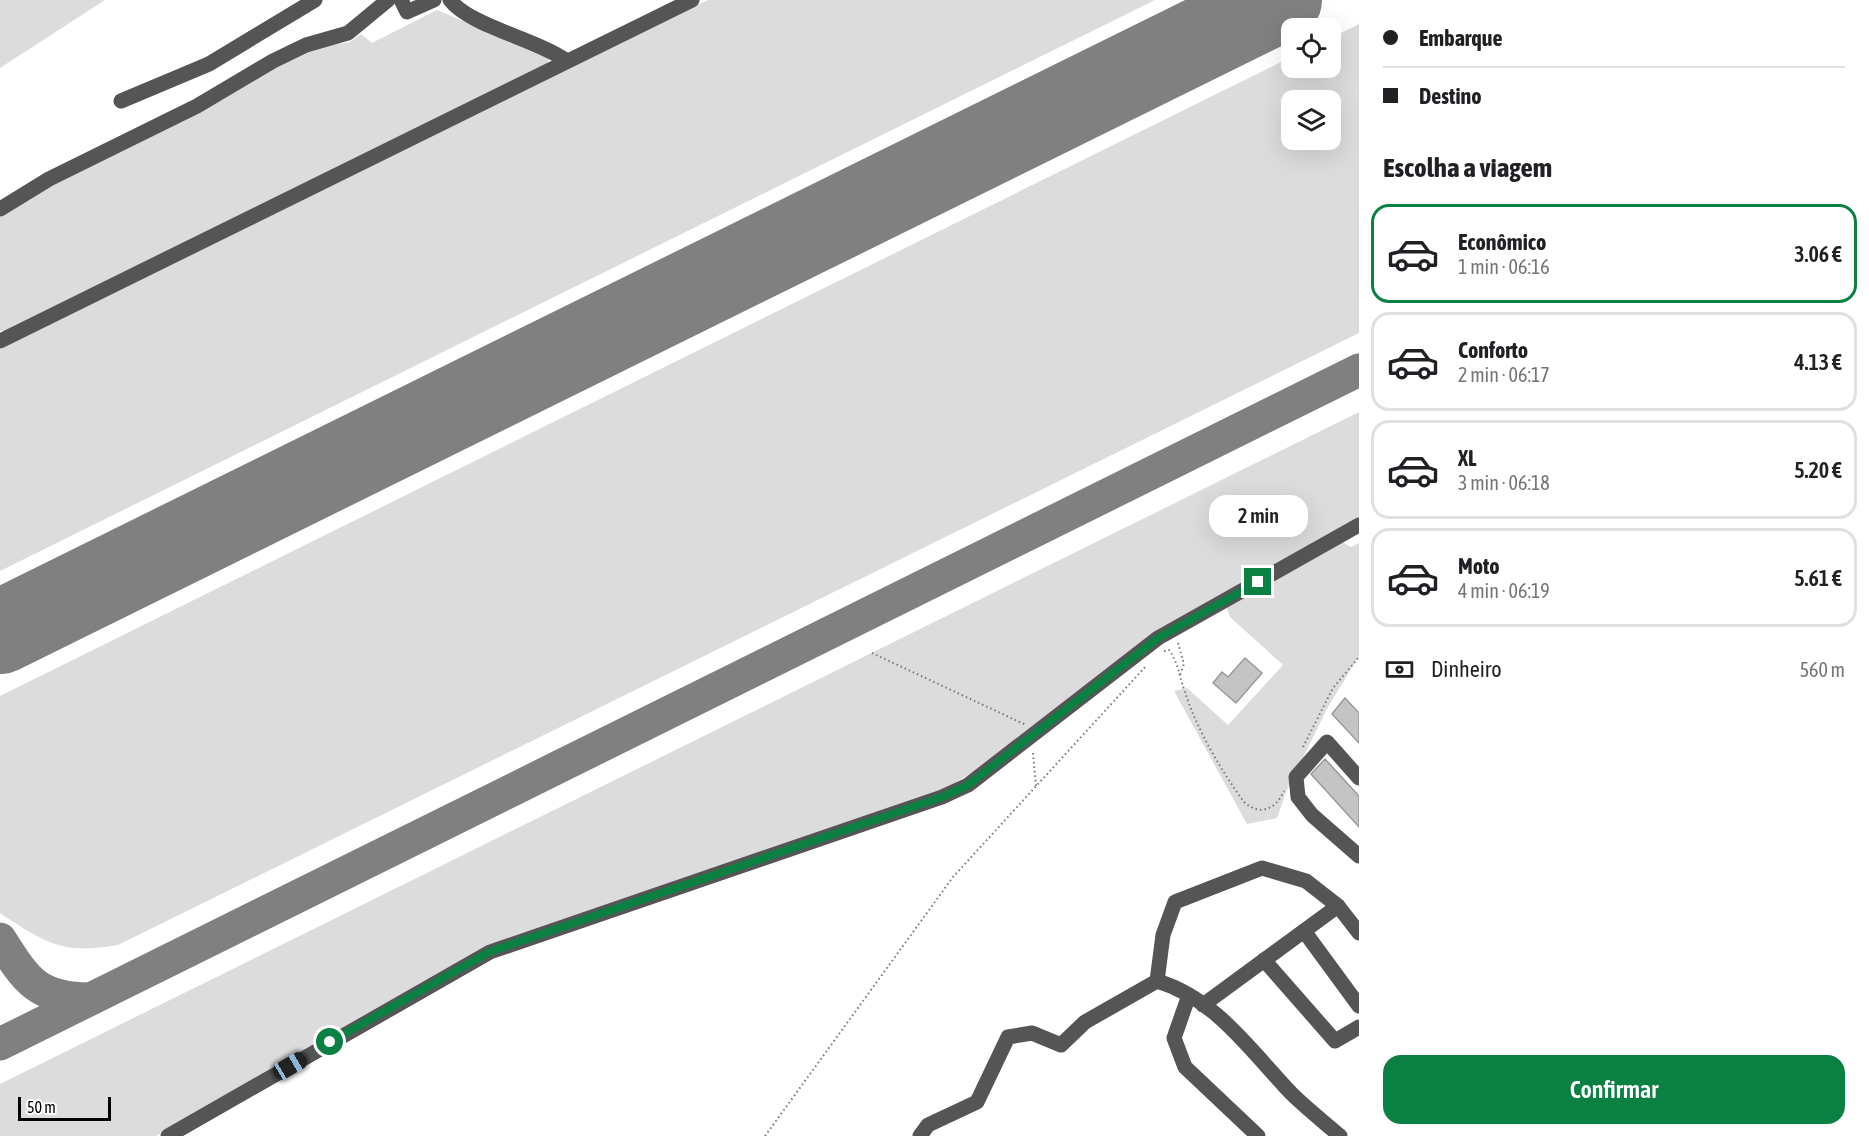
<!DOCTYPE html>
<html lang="pt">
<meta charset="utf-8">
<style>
:root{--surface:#fff;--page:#f6f6f6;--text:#202124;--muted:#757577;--line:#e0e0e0;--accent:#0b8043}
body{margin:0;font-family:"Asap Condensed",sans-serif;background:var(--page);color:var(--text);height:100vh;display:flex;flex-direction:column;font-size:22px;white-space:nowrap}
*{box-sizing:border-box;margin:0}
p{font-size:20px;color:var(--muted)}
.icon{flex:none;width:33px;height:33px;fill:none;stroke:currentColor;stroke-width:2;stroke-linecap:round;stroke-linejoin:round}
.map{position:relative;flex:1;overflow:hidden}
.side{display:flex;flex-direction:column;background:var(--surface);width:510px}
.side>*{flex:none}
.hud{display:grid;align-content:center;height:132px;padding:0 24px;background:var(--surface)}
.controls{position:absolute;left:1281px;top:18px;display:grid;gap:12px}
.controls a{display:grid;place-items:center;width:60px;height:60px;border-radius:12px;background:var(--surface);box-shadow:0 6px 24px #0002;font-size:30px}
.scale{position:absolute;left:18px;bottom:15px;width:93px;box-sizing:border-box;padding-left:6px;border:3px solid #000;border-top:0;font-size:16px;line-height:21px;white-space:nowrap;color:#000;-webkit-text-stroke:4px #fff;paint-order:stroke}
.end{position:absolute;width:27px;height:27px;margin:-14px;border:8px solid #0b8043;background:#fff;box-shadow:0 0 0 3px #fff}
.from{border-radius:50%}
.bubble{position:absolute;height:42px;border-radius:18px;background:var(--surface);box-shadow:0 6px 24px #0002;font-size:20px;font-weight:600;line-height:42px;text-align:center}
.car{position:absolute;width:18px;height:36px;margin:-18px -9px;border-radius:8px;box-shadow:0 0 4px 2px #0007;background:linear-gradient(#222 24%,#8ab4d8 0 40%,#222 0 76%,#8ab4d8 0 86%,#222 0)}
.hud b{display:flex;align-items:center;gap:21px;height:57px;font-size:22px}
.hud b+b{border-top:2px solid var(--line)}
.hud i{width:15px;height:15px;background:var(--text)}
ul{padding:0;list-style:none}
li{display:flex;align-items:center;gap:18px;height:99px;margin:0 12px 9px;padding:0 12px;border:3px solid var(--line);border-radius:18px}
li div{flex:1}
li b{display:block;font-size:22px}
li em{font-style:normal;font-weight:600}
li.active{border-color:var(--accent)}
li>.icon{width:54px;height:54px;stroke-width:1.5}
h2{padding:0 24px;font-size:27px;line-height:72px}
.pay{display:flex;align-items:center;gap:15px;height:66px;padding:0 24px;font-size:22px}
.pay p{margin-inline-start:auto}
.button{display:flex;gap:12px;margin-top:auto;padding:12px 24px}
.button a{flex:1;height:69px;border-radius:18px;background:var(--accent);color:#fff;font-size:24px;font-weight:600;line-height:69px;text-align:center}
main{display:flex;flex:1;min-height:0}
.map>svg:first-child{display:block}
.green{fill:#dcdcdc;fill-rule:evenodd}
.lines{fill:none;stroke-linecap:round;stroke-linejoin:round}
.taxiway{stroke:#808080;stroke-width:33}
.runway{stroke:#808080;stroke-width:84}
.building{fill:#c4c4c4;stroke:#999;stroke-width:1.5}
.path{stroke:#777;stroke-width:2;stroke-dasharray:1.5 3;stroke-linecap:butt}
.minor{stroke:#555;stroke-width:15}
.route{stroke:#0b8043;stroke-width:8}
</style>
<main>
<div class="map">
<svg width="1359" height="1136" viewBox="0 0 1359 1136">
<rect width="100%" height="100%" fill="#fff"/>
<!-- green -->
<g class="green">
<path d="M0 0H105L0 68Z"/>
<path d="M708 0H1155L0 571V349Z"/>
<path d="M437 10 542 54 549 59 547 65 7 331H0V214L266 69 311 49 350 42 361 34 372 43Z"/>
<path d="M1359 24V333L118 945C63 955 45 943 0 913V696L1291 57 1292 68H1330L1331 38ZM1292 100H1330V140H1292Z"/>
<path d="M1359 412V518L1170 624 973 772 937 793 479 953 156 1136H0V1084Z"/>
<path d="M1342 542 1351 547 1359 543V656L1328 707 1286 792 1277 818 1247 824 1174 691 1187 688 1228 725 1283 665 1230 617 1226 606Z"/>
</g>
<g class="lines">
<!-- taxiway -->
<g class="taxiway">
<path d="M0 939C26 980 37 999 90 999"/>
<path d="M0 1044 1359 370"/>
</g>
<!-- runway -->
<path class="runway" d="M0 632 1280 0"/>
</g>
<!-- building -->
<g class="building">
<path d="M1245 658 1262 673 1236 703 1213 683 1222 672 1228 677Z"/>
<path d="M1345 698 1359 713V743L1332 714Z"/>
<path d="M1325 759 1359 796V827L1311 774Z"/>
</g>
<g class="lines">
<!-- path -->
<g class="path">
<path d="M1178 643 1184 664 1180 675"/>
<path d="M1164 651 1169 650C1179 664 1179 677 1185 692 1196 728 1222 772 1244 802 1260 816 1275 810 1284 791"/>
<path d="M872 653 1026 725"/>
<path d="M1303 747 1333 688 1359 657"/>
<path d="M1033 753 1036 786"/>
<path d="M765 1136 953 877 1146 666"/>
</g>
<!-- minor -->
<g class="minor">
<path d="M401 0 407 12 434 0"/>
<path d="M450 0C470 26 536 39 567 61"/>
<path d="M121 101 209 64 315 0"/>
<path d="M0 209 49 179 197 106 273 61 306 45 348 33 388 0"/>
<path d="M0 341 692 0"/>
<path d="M1359 778 1327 742 1296 777 1298 797 1312 815 1359 856"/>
<path d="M1304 931 1359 1006"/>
<path d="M1264 960 1335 1041 1359 1027"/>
<path d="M1157 981 1163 935 1175 902 1262 868 1306 881 1338 906 1359 933"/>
<path d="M1189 995 1174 1038 1185 1067 1258 1136"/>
<path d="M1203 1005 1338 906"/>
<path d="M168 1136 490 952 942 797 968 785 1158 638 1359 525"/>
<path d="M920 1136 928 1125 977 1102 1008 1037 1032 1033 1061 1045 1085 1022 1157 981C1215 998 1251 1051 1291 1093 1306 1108 1324 1122 1340 1136"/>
</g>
</g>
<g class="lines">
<!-- route -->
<path class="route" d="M330 1042 489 952 942 797 968 785 1158 638 1258 582"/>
</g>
</svg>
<div class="controls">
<a><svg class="icon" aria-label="locate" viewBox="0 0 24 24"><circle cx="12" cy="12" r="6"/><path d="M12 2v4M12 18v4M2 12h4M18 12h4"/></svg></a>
<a><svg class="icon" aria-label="layers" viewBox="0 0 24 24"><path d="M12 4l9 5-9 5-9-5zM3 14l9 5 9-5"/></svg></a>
</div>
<div class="scale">50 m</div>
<i class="end from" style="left:330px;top:1042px"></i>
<i class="end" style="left:1258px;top:582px"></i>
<div class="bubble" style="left:1209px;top:495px;width:99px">2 min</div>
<i class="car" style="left:290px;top:1066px;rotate:60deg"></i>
</div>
<section class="side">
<div class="hud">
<b><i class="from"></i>Embarque</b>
<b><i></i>Destino</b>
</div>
<h2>Escolha a viagem</h2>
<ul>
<li class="active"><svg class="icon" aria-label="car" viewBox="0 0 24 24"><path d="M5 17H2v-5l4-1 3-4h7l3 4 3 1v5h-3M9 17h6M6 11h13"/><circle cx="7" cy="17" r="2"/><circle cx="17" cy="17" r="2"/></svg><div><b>Econômico</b><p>1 min · 06:16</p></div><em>3.06 €</em></li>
<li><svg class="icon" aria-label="car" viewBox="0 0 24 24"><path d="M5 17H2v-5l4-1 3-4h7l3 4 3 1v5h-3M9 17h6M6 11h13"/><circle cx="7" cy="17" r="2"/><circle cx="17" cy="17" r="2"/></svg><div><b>Conforto</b><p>2 min · 06:17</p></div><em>4.13 €</em></li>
<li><svg class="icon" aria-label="car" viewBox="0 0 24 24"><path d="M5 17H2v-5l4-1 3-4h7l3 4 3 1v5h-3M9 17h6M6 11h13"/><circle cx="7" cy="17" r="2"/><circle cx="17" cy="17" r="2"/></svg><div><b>XL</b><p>3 min · 06:18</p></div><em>5.20 €</em></li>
<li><svg class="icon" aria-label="car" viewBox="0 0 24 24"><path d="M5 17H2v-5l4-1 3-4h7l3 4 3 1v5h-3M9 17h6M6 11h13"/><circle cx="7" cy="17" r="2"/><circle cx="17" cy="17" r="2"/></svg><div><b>Moto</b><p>4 min · 06:19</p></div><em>5.61 €</em></li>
</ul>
<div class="pay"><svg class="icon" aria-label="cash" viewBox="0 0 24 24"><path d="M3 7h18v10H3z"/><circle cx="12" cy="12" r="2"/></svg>Dinheiro<p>560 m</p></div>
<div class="button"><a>Confirmar</a></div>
</section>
</main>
